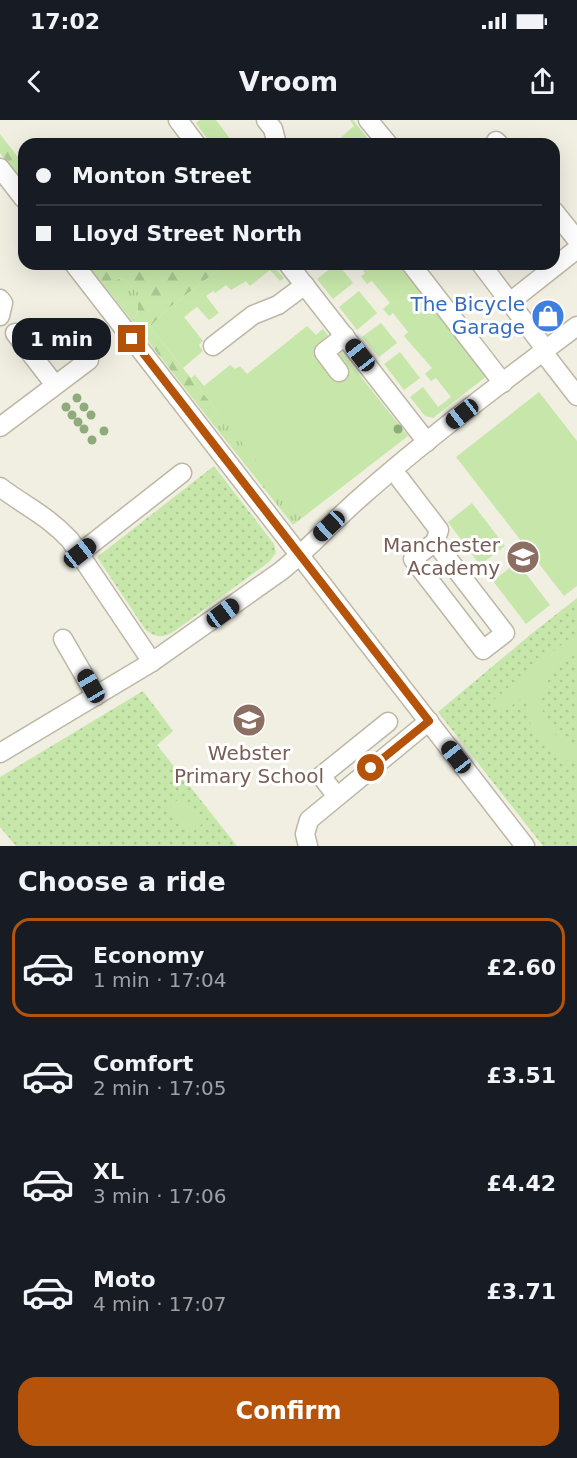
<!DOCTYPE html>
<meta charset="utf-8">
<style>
:root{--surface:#171b24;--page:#20242c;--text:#f1f3f6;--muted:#9ea1a6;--line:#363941;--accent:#b45309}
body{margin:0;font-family:"DejaVu Sans",sans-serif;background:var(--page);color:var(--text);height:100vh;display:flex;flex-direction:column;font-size:22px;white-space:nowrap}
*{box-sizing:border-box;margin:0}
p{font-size:20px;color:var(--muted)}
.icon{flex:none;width:33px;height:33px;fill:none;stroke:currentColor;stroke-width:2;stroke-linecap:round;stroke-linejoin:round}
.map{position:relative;height:726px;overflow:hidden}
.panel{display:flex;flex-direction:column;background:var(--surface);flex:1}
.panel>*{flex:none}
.banner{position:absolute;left:18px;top:18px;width:542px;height:132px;border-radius:18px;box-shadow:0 6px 24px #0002;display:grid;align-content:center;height:132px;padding:0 18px;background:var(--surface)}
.end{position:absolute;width:27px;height:27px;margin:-14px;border:8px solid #b45309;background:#fff;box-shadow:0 0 0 3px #fff}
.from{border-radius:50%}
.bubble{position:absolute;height:42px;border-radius:18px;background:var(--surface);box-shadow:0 6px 24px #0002;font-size:20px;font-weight:600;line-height:42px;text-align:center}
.car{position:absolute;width:18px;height:36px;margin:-18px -9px;border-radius:8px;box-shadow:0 0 4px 2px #0007;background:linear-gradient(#222 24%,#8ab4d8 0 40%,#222 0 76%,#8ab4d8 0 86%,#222 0)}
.banner b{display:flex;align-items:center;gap:21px;height:57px;font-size:22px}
.banner b+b{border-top:2px solid var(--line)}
.banner i{width:15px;height:15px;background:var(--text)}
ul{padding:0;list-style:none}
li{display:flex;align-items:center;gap:18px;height:99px;margin:0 12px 9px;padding:0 6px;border:3px solid transparent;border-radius:18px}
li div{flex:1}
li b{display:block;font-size:22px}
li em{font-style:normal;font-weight:600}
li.current{border-color:var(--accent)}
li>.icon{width:54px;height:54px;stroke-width:1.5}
h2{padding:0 18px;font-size:27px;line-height:72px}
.button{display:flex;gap:12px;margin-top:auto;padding:12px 18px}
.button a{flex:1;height:69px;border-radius:18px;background:var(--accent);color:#fff;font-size:24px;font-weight:600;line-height:69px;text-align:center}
.status{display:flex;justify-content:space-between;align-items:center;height:42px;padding:0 30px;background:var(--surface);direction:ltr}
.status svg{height:16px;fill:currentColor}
header{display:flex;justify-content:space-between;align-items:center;height:78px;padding:0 18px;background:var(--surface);font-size:27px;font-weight:600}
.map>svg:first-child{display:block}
.grass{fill:url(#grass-tufts)}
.forest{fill:url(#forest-firs)}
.park{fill:url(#park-dots)}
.garden{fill:#c6e7a9}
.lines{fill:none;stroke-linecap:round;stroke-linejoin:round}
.minor-casing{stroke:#bdb7a5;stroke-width:21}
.minor{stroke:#fff;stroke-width:18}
.tree{fill:#8eab7b}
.route{stroke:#b45309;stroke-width:8}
.labels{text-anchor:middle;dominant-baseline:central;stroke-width:6;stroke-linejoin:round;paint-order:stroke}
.shop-label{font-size:20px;fill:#366cbe;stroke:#fff;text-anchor:end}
.education-label{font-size:20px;fill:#785e54;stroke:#fff;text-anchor:end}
</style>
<div class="status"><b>17:02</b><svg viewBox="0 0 49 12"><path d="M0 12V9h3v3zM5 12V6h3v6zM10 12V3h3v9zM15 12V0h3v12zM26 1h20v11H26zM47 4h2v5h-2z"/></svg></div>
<header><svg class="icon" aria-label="back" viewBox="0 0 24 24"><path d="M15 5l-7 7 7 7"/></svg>Vroom<svg class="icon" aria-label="share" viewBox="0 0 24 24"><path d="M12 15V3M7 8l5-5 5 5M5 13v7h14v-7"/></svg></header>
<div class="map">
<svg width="577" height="726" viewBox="0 0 577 726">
<defs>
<pattern id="grass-tufts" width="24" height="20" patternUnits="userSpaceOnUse" patternTransform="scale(1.5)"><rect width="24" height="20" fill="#c6e7a9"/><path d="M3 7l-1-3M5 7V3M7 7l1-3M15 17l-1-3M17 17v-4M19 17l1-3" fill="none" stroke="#abc792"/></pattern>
<pattern id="forest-firs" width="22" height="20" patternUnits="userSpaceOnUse" patternTransform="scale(1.5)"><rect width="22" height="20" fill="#c6e7a9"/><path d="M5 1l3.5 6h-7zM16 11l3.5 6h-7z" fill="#abc792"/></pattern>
<pattern id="park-dots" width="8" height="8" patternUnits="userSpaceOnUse" patternTransform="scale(1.5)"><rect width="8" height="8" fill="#c6e7a9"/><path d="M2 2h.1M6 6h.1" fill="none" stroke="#abc792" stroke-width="1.8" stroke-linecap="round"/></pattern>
</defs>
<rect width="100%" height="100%" fill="#f1eee2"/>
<!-- grass -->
<g class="grass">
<path d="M122 158 138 172V190L133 202 102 163Z"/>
<path d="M219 291 302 398 293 405 209 299Z"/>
</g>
<!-- forest -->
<g class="forest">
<path d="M0 14 24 45V64L0 33Z"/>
<path d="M85 144H159L167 146 169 144H226L165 191 150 207 218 292 209 299 133 202 138 190V172L122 158 102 163Z"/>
</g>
<!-- park -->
<g class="park">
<path d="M214 346 274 424 276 433 269 442 176 510C164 518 156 519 145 509L97 437Z"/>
<path d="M577 478V726H543L438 592 530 515Z"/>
<path d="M143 571 173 611 157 625 237 726H16L0 707V657Z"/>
</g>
<!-- garden -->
<g class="garden">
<path d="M200 0H216L234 24H211L196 3Z"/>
<path d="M350 0H353L372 24H334L354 6Z"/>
<path d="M226 144H272L284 158 280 161 270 150 250 166 246 161 231 170 226 165 215 173 213 171 206 176 219 193 209 200 197 187 184 197 203 221 199 225 203 231 183 248 150 207 165 191Z"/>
<path d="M336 144H338L353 163 333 179 317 159Z"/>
<path d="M358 144H407L492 252 433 298 425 296 410 277 423 267 438 287 451 277 436 258 431 261 425 254 432 248 404 216 408 212 393 193 389 196 383 189 390 183 372 161 367 164 361 156 365 153Z"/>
<path d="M359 171 377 193 357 210 339 187Z"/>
<path d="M381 203 397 223 379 237 362 217Z"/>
<path d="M307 206 316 215 323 209 408 316 302 398 191 258 195 255 204 266 230 245 235 249 240 246 247 254Z"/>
<path d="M400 232 420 258 404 270 384 244Z"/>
<path d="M539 272 577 321V466L564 476 456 337Z"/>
<path d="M472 383 505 426 480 445 448 402Z"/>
<path d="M517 442 550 485 526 504 493 461Z"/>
<path d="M577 512V533C567 541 555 548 549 559 532 586 548 619 577 627V643C545 636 523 606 527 574L501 594 491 582Z"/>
<path d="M181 677 202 704 189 715 168 688Z"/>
</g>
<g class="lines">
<defs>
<g id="minor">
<path d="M178 0 196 24"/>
<path d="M266 0 273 9 277 24"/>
<path d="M368 0 388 24"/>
<path d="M496 21 499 24"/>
<path d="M0 48 24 79"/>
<path d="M554 91 577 120"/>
<path d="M74 144 525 726"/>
<path d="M288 144 427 322"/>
<path d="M411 144 503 263"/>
<path d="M481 144 546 230"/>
<path d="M0 179 3 183 0 196"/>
<path d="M510 182 577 129"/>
<path d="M15 213 55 265"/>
<path d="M213 226 253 195 278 185 305 165"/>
<path d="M543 232 577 276"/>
<path d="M339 252 324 232 345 216"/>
<path d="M0 307 89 240"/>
<path d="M400 359 439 410 435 422 413 439 483 530 505 513 435 422"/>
<path d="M0 367C25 386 48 396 70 420L152 542"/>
<path d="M80 433 182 353"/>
<path d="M63 519 96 576"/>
<path d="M0 633 152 542 281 451C310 428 334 400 362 376 430 316 504 261 577 206"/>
<path d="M332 670 321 656 388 602"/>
<path d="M308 726 305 714 309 700 429 601"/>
</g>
</defs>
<!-- minor casing -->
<use href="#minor" class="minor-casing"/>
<!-- minor -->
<use href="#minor" class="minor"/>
</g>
<!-- trees -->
<g class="tree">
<circle cx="77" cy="278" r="4.5"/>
<circle cx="66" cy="287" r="4.5"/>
<circle cx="84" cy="287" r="4.5"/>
<circle cx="72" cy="295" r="4.5"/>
<circle cx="91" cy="295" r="4.5"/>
<circle cx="78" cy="302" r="4.5"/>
<circle cx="84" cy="309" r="4.5"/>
<circle cx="398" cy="309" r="4.5"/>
<circle cx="104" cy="311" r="4.5"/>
<circle cx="92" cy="320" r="4.5"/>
</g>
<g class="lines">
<!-- route -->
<path class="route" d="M132 219 429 601 371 648"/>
</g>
<!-- icons -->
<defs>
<symbol id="shop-disc" viewBox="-11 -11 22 22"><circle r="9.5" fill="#3f7fe0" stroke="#fff"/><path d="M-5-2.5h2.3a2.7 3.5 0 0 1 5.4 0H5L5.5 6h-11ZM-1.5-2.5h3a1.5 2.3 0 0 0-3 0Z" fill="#fff"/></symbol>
<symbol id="school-disc" viewBox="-11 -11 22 22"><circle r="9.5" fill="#8d6e63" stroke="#fff"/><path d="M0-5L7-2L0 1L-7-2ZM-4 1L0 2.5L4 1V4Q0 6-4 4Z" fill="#fff"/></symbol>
</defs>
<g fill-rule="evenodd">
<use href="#shop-disc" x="529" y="177" width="38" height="38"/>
<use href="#school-disc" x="504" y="418" width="38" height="38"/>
<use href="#school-disc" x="230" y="581" width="38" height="38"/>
</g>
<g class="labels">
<!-- shop labels -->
<g class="shop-label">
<text x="525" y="184">The Bicycle<tspan x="525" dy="23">Garage</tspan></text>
</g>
<!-- education labels -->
<g class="education-label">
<text x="500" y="425">Manchester<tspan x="500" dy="23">Academy</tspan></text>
<text x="249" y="633" text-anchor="middle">Webster<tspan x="249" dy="23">Primary School</tspan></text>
</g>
</g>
</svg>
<i class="end from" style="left:371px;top:648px"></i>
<i class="end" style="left:132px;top:219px"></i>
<div class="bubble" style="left:12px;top:198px;width:99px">1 min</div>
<i class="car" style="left:360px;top:235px;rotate:322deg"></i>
<i class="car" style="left:462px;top:294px;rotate:232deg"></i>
<i class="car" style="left:329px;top:406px;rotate:227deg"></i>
<i class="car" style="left:80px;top:433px;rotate:52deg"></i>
<i class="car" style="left:223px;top:493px;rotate:54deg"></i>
<i class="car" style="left:91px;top:566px;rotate:330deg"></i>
<i class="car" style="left:456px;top:637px;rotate:322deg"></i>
<div class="banner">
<b><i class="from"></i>Monton Street</b>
<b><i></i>Lloyd Street North</b>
</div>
</div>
<section class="panel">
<h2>Choose a ride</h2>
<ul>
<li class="current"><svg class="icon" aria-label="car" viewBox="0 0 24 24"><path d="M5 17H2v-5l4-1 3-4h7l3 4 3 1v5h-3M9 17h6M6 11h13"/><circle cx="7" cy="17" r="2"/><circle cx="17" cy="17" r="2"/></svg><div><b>Economy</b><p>1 min · 17:04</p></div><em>£2.60</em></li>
<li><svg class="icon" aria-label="car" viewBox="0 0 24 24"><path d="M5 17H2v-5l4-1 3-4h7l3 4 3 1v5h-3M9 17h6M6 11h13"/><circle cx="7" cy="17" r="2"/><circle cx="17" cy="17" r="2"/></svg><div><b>Comfort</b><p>2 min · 17:05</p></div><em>£3.51</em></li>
<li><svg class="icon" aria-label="car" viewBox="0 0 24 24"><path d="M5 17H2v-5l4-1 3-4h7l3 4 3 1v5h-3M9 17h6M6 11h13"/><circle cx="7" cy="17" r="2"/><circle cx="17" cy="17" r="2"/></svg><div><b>XL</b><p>3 min · 17:06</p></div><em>£4.42</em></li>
<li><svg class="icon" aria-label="car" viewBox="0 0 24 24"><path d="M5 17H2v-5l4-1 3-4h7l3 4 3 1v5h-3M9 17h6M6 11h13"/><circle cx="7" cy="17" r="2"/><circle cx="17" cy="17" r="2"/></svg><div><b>Moto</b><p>4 min · 17:07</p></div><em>£3.71</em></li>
</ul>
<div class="button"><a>Confirm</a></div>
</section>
